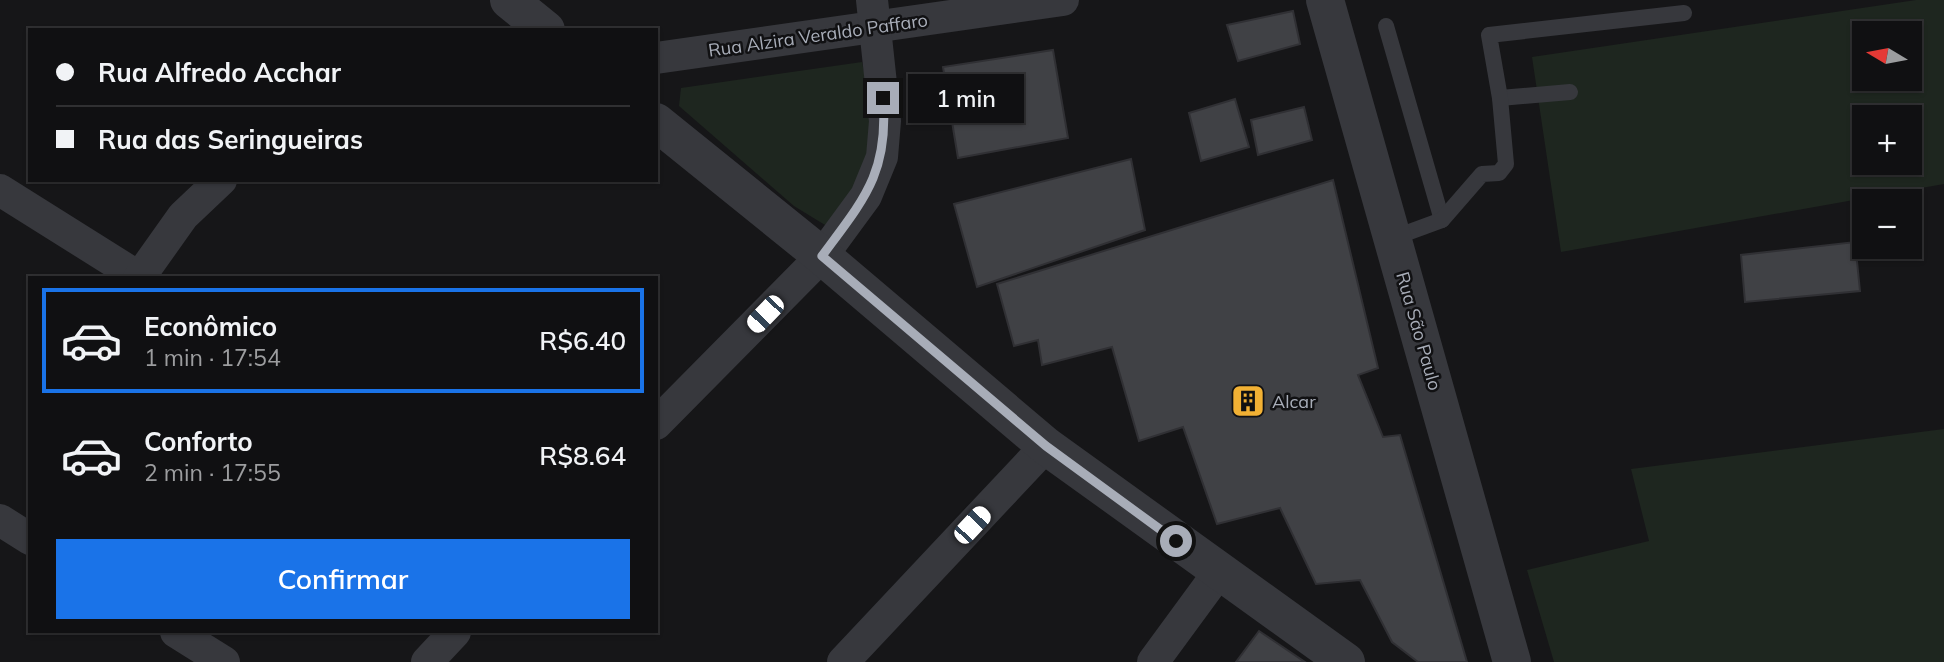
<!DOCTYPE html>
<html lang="pt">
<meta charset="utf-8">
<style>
:root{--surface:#101012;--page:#19191b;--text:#f1f3f6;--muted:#9c9d9f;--line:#303032;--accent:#1a73e8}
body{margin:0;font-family:Mulish,sans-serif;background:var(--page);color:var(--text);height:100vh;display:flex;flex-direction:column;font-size:26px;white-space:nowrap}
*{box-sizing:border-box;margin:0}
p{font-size:23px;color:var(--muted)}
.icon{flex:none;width:38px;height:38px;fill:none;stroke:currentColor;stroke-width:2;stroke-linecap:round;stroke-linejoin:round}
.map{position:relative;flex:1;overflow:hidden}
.side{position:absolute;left:28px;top:276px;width:630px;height:357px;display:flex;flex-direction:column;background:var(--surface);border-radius:0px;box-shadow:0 2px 5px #0004,0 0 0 2px var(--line)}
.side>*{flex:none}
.guide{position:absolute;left:28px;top:28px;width:630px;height:154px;border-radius:0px;box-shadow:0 2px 5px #0004,0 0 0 2px var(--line);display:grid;align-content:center;height:154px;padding:0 28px;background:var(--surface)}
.needle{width:46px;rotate:280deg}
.buttons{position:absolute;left:1852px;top:21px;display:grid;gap:14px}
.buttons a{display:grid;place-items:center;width:70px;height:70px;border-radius:0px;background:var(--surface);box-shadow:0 2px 5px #0004,0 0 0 2px var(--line);font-size:35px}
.end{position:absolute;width:32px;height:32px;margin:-16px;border:9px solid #a8adb8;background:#111;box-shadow:0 0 0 4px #111}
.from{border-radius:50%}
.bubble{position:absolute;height:49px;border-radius:0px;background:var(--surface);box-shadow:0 2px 5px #0004,0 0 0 2px var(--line);font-size:23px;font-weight:600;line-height:49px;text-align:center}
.car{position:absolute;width:21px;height:42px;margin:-21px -10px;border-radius:9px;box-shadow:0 0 5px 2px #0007;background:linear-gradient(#fff 24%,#345 0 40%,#fff 0 76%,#345 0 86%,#fff 0)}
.guide b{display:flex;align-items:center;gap:24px;height:66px;font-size:26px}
.guide b+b{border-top:2px solid var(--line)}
.guide i{width:18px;height:18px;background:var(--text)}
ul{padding:12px 0 0;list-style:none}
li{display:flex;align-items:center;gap:21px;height:105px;margin:0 14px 10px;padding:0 14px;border:4px solid transparent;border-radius:0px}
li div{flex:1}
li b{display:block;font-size:26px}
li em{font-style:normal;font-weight:600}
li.selected{border-color:var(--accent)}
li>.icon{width:63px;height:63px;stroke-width:1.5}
.cta{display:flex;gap:14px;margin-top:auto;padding:14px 28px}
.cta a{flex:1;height:80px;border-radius:0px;background:var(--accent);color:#fff;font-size:28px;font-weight:600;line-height:80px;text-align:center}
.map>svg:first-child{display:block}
.green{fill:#1e261f;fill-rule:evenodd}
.building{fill:#404145;stroke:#303034;stroke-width:2}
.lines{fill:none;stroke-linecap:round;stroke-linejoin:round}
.service{stroke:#37383d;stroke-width:16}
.minor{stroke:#37383d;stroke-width:32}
.tertiary{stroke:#37383d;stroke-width:38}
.route{stroke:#a8adb8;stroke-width:9}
.labels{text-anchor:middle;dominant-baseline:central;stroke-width:5;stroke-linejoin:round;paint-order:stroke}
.street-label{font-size:18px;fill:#a8adb8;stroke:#111113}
.poi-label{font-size:18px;fill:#a8adb8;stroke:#111113;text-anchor:start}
</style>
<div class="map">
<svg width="1944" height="662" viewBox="0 0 1944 662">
<rect width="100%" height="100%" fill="#161618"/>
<!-- green -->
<g class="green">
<path d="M1916 0H1944V184L1561 252 1532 57ZM1864 33H1909V79H1864ZM1864 117H1909V163H1864Z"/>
<path d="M862 62C878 132 880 172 825 225L794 206 679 106 681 88Z"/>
<path d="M1944 429V662H1554L1527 570 1649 541 1631 469Z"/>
</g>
<!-- building -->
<g class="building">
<path d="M1293 11 1300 44 1238 61 1227 25Z"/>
<path d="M1053 50 1068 138 958 158 943 67Z"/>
<path d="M1235 99 1249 147 1201 161 1189 113Z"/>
<path d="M1304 107 1312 140 1258 155 1251 120Z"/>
<path d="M1131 159 1145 230 977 287 954 204Z"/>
<path d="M1333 180 1378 368 1358 375 1383 437 1400 435 1467 662H1418L1392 642 1360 580 1316 584 1280 508 1217 524 1183 427 1139 441 1112 347 1042 365 1038 340 1014 346 997 284Z"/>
<path d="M1855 242 1860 291 1745 302 1741 255Z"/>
<path d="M1259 631 1305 662H1236Z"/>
</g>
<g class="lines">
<!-- service -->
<g class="service">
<path d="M1386 26 1442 220"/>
<path d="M1500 98 1570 92"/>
<path d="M1393 238 1442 220 1482 174 1499 173 1506 164 1500 98 1489 35 1684 13"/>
</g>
<!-- minor -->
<g class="minor">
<path d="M656 58 1063 0"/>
<path d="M0 190 140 278"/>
<path d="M139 278 183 216 221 180"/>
<path d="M656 424 822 256 866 196 882 157 885 121 872 0"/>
<path d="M0 520 30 539"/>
<path d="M176 632 224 662"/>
<path d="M427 662 455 632"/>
<path d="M843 662 1046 446"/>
<path d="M1153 662 1219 572"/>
</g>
<!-- tertiary -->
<g class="tertiary">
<path d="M509 0 546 30"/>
<path d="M1325 0 1512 662"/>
<path d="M656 122 822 256 1046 446 1346 662"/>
</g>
</g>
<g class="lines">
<!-- route -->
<path class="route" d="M883 98C889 173 864 199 822 256L1046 446 1176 541"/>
</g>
<!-- icons -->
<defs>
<symbol id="building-square" viewBox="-11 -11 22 22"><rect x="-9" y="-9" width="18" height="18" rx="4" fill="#f2b134" stroke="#111113"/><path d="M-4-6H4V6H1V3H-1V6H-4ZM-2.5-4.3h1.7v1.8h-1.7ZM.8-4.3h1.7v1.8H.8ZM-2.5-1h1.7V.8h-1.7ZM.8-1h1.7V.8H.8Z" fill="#111"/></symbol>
</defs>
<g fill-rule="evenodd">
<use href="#building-square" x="1229" y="382" width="38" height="38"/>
</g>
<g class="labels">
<!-- street labels -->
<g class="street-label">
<text transform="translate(818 35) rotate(-8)">Rua Alzira Veraldo Paffaro</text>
<text transform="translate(1419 331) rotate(74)">Rua São Paulo</text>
</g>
<!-- poi labels -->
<g class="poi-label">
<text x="1272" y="401">Alcar</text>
</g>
</g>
</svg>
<div class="buttons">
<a><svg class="needle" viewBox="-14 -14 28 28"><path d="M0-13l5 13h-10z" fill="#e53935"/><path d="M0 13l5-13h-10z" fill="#9c9d9f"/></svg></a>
<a>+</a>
<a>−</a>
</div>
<i class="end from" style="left:1176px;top:541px"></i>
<i class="end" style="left:883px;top:98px"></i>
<div class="bubble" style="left:908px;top:74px;width:116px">1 min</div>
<i class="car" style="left:765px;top:314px;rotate:224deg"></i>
<i class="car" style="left:972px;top:525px;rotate:43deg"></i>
<div class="guide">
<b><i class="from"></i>Rua Alfredo Acchar</b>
<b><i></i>Rua das Seringueiras</b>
</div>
<section class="side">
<ul>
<li class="selected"><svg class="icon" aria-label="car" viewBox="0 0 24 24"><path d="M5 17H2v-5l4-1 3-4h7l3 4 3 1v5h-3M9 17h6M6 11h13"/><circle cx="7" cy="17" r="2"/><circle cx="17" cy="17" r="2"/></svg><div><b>Econômico</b><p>1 min · 17:54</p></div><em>R$6.40</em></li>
<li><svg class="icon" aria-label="car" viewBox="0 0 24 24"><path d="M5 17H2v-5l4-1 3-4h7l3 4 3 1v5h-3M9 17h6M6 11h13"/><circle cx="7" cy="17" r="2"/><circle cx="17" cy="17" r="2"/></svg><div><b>Conforto</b><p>2 min · 17:55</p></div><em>R$8.64</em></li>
</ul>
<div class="cta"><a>Confirmar</a></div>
</section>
</div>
